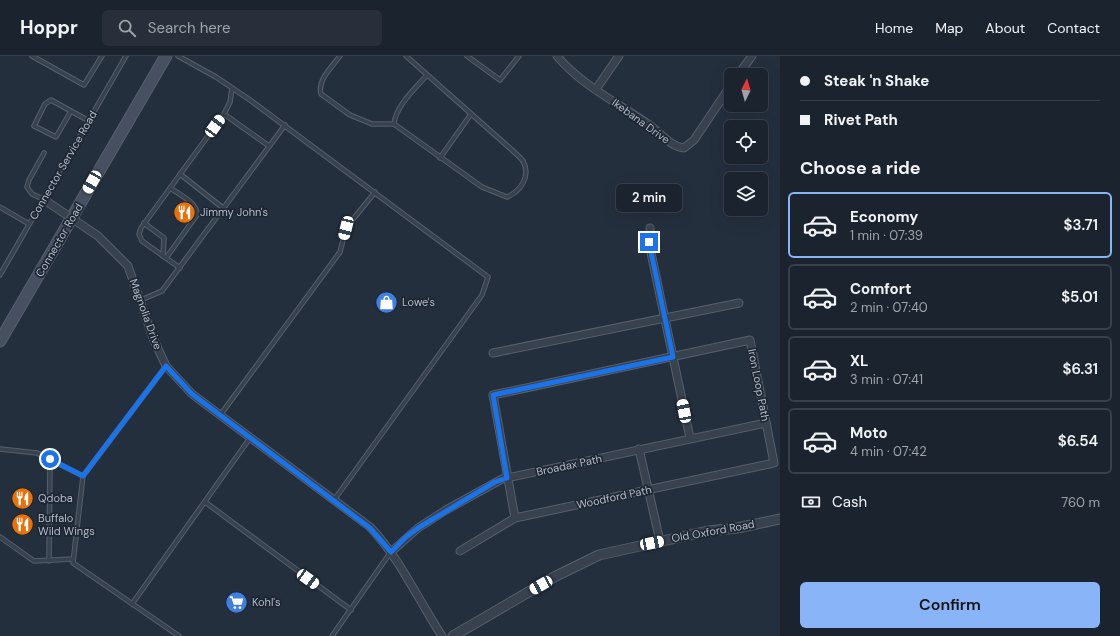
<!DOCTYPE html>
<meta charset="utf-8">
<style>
:root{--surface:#1b232e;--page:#282f3a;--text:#f1f3f6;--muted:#a0a4aa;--line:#39404a;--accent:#8ab4f8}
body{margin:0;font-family:"DM Sans",sans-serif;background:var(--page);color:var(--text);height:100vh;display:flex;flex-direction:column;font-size:15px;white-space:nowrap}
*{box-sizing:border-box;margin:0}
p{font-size:13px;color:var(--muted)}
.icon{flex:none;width:22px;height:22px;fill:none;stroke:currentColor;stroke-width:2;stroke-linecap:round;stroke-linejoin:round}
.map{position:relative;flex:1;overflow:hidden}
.panel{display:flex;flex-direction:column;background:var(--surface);width:340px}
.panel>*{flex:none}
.top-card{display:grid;align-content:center;height:88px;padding:0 20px;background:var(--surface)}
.needle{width:26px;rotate:5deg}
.controls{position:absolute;left:724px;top:12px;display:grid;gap:8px}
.controls a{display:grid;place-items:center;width:44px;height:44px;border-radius:6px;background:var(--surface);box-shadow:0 4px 16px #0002,0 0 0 1px var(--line);font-size:20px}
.end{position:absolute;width:18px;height:18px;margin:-9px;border:5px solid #1a73e8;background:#fff;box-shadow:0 0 0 2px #fff}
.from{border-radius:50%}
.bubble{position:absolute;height:28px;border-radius:6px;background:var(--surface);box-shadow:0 4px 16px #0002,0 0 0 1px var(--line);font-size:13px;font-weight:600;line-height:28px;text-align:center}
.car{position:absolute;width:12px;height:24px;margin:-12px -6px;border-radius:5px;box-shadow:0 0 3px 1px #0007;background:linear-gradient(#fff 24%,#345 0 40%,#fff 0 76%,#345 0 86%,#fff 0)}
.top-card b{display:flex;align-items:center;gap:14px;height:38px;font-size:15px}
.top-card b+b{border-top:1px solid var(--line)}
.top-card i{width:10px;height:10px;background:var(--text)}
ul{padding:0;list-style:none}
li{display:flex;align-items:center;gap:12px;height:66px;margin:0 8px 6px;padding:0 12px;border:2px solid var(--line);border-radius:6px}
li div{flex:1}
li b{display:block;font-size:15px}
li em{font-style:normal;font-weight:600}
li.selected{border-color:var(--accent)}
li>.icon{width:36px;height:36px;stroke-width:1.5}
h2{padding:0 20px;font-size:18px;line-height:48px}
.pay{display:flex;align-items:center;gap:10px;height:44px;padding:0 20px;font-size:15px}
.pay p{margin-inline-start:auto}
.primary-button{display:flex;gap:8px;margin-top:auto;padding:8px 20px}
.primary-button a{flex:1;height:46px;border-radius:6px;background:var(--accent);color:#111;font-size:16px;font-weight:600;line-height:46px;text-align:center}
header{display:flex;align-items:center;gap:24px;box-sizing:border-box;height:56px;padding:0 20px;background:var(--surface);border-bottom:1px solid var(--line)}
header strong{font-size:19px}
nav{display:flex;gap:22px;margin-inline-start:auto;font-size:14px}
.search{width:280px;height:36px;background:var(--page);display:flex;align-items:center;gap:10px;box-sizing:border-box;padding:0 14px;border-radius:6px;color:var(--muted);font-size:15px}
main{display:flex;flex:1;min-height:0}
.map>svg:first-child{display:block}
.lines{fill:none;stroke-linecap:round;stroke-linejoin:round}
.service-casing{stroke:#565f6c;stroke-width:5.5}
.minor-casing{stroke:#565f6c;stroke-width:9}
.tertiary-casing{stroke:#565f6c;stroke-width:11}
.secondary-casing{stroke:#565f6c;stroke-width:13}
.service{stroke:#38414e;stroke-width:3.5}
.minor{stroke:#38414e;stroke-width:7}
.tertiary{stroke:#38414e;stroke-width:9}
.secondary{stroke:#465061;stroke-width:11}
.route{stroke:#1a73e8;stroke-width:5}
.labels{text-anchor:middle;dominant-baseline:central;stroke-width:3.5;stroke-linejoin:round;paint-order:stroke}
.street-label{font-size:11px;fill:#b4bcc9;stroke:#1d2633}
.poi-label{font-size:11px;fill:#b4bcc9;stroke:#1d2633;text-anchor:start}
</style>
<header>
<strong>Hoppr</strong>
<div class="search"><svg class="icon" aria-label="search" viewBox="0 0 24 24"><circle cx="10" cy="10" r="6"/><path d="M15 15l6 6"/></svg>Search here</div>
<nav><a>Home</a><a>Map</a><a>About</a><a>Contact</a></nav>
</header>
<main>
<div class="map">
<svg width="780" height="580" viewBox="0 0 780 580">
<rect width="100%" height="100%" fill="#242f3e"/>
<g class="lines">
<defs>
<g id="service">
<path d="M32 0 84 29 102 0"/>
<path d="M178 0 216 21 250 44 488 221 482 239 334 444"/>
<path d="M340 0C332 11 317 24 321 38L350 59 372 68H394"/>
<path d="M406 0 512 94C515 97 520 101 523 105 531 120 521 135 507 141L482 131 394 68C396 49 416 32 427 19"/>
<path d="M467 0 500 24 519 0"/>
<path d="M71 55 56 81 34 70 45 48 51 44 89 65"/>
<path d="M224 58 269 90"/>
<path d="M440 102 471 58"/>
<path d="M180 118 223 152"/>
<path d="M43 143 32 138 27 131 29 124 44 97"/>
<path d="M0 151 29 168"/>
<path d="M144 167 164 182 163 200"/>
<path d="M166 202 197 159C198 147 179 138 170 132"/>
<path d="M180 212 142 185 139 178 141 172 224 58 230 46 232 32"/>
<path d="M0 219 126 0"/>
<path d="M141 244 162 235 285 69"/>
<path d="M166 310 83 420 73 507 179 580"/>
<path d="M221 358 340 196 346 172 375 136"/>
<path d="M0 393 37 397 83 420"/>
<path d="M205 446 351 554"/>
<path d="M0 481 34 505 73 503"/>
<path d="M49 505 50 403"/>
<path d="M132 548 250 382"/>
<path d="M332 580 390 497"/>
</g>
<g id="minor">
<path d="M557 0C581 29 618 47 648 68 660 76 669 90 684 92L694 84 731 29"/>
<path d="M738 19 752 0"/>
<path d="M596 33 619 0"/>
<path d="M43 143 98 180 128 210 153 282 166 310 192 338 370 471C400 502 418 544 442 580"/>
<path d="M650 172V192L690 382"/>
<path d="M493 297 739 247"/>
<path d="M639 393 660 485"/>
<path d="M460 495 515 462 774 407 750 284 493 339 515 462"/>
<path d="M391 496 418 472 446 454 502 423 766 367"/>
</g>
<path id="tertiary" d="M453 580 556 520 599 499 708 475 737 472 780 463"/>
<path id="secondary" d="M0 285 166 0"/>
</defs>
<!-- service casing -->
<use href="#service" class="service-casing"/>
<!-- minor casing -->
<use href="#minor" class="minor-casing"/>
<!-- tertiary casing -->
<use href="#tertiary" class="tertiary-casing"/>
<!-- secondary casing -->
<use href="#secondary" class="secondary-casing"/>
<!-- service -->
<use href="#service" class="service"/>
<!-- minor -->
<use href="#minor" class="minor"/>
<!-- tertiary -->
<use href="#tertiary" class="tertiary"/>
<!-- secondary -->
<use href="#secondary" class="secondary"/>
</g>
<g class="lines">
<!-- route -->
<path class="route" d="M50 403 83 420 166 310 192 338 370 472 391 496 406 481 418 472 495 426 507 422 493 339 673 301 649 186"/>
</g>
<!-- icons -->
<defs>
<symbol id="restaurant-disc" viewBox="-11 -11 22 22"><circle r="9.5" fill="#e8710a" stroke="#1d2633"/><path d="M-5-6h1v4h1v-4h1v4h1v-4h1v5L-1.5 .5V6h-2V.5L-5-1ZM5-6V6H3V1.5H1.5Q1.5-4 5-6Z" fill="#fff"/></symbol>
<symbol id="shop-disc" viewBox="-11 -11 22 22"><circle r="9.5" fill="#3f7fe0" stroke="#1d2633"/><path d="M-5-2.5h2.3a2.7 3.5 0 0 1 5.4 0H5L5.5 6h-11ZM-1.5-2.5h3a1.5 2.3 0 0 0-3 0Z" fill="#fff"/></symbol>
<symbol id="supermarket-disc" viewBox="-11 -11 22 22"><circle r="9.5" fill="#3f7fe0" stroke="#1d2633"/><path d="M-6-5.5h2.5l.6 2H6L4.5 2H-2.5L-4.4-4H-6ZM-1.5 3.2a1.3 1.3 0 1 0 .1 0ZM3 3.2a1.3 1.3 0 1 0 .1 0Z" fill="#fff"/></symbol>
</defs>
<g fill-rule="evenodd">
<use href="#restaurant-disc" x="172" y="144" width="25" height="25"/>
<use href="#shop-disc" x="374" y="234" width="25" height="25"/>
<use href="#restaurant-disc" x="10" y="430" width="25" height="25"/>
<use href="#restaurant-disc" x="10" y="456" width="25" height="25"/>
<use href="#supermarket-disc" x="224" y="534" width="25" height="25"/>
</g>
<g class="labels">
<!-- street labels -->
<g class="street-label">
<text transform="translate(641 65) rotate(36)">Ikebana Drive</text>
<text transform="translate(63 109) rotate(-60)">Connector Service Road</text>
<text transform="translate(59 184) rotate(-60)">Connector Road</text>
<text transform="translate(146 258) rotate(70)">Magnolia Drive</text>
<text transform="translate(759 329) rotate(79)">Iron Loop Path</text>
<text transform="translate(569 409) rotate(-12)">Broadax Path</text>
<text transform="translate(614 441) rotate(-12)">Woodford Path</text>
<text transform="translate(713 475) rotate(-10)">Old Oxford Road</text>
</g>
<!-- poi labels -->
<g class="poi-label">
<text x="200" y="156">Jimmy John's</text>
<text x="402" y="246">Lowe's</text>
<text x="38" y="442">Qdoba</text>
<text x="38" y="462">Buffalo<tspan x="38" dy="13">Wild Wings</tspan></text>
<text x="252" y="546">Kohl's</text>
</g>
</g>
</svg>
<div class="controls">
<a><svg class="needle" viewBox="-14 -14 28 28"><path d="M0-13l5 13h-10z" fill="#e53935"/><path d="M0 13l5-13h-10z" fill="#a0a4aa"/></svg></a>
<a><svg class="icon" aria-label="locate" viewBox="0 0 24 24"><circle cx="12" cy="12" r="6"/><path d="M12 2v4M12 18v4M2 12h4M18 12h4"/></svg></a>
<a><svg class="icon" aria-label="layers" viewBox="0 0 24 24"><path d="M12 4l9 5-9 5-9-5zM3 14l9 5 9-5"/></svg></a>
</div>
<i class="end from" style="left:50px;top:403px"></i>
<i class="end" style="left:649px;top:186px"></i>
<div class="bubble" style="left:616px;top:128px;width:66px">2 min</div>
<i class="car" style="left:215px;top:70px;rotate:36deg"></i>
<i class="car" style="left:92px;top:126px;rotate:210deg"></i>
<i class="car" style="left:346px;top:172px;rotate:194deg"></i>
<i class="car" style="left:684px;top:355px;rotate:349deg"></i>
<i class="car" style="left:652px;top:487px;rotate:79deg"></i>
<i class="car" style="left:308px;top:523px;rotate:126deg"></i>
<i class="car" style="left:541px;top:529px;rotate:241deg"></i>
</div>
<section class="panel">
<div class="top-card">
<b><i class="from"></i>Steak 'n Shake</b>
<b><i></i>Rivet Path</b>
</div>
<h2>Choose a ride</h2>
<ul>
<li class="selected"><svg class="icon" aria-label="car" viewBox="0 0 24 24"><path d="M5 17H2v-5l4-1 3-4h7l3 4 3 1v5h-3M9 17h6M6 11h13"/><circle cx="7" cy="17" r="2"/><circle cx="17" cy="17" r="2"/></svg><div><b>Economy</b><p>1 min · 07:39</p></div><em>$3.71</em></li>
<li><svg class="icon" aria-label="car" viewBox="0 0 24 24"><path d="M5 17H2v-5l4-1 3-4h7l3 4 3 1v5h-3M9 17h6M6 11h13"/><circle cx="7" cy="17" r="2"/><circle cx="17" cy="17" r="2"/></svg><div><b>Comfort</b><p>2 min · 07:40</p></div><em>$5.01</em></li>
<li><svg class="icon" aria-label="car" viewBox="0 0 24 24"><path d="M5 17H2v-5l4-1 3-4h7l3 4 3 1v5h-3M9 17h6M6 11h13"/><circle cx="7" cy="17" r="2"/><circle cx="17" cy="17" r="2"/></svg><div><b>XL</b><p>3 min · 07:41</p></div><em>$6.31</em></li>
<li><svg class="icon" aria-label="car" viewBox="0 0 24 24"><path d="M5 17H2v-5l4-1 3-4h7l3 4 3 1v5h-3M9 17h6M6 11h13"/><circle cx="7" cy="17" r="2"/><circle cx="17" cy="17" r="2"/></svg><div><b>Moto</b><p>4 min · 07:42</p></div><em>$6.54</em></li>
</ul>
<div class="pay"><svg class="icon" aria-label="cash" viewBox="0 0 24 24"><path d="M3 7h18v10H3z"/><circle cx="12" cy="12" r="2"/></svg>Cash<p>760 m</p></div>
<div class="primary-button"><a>Confirm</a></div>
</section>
</main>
